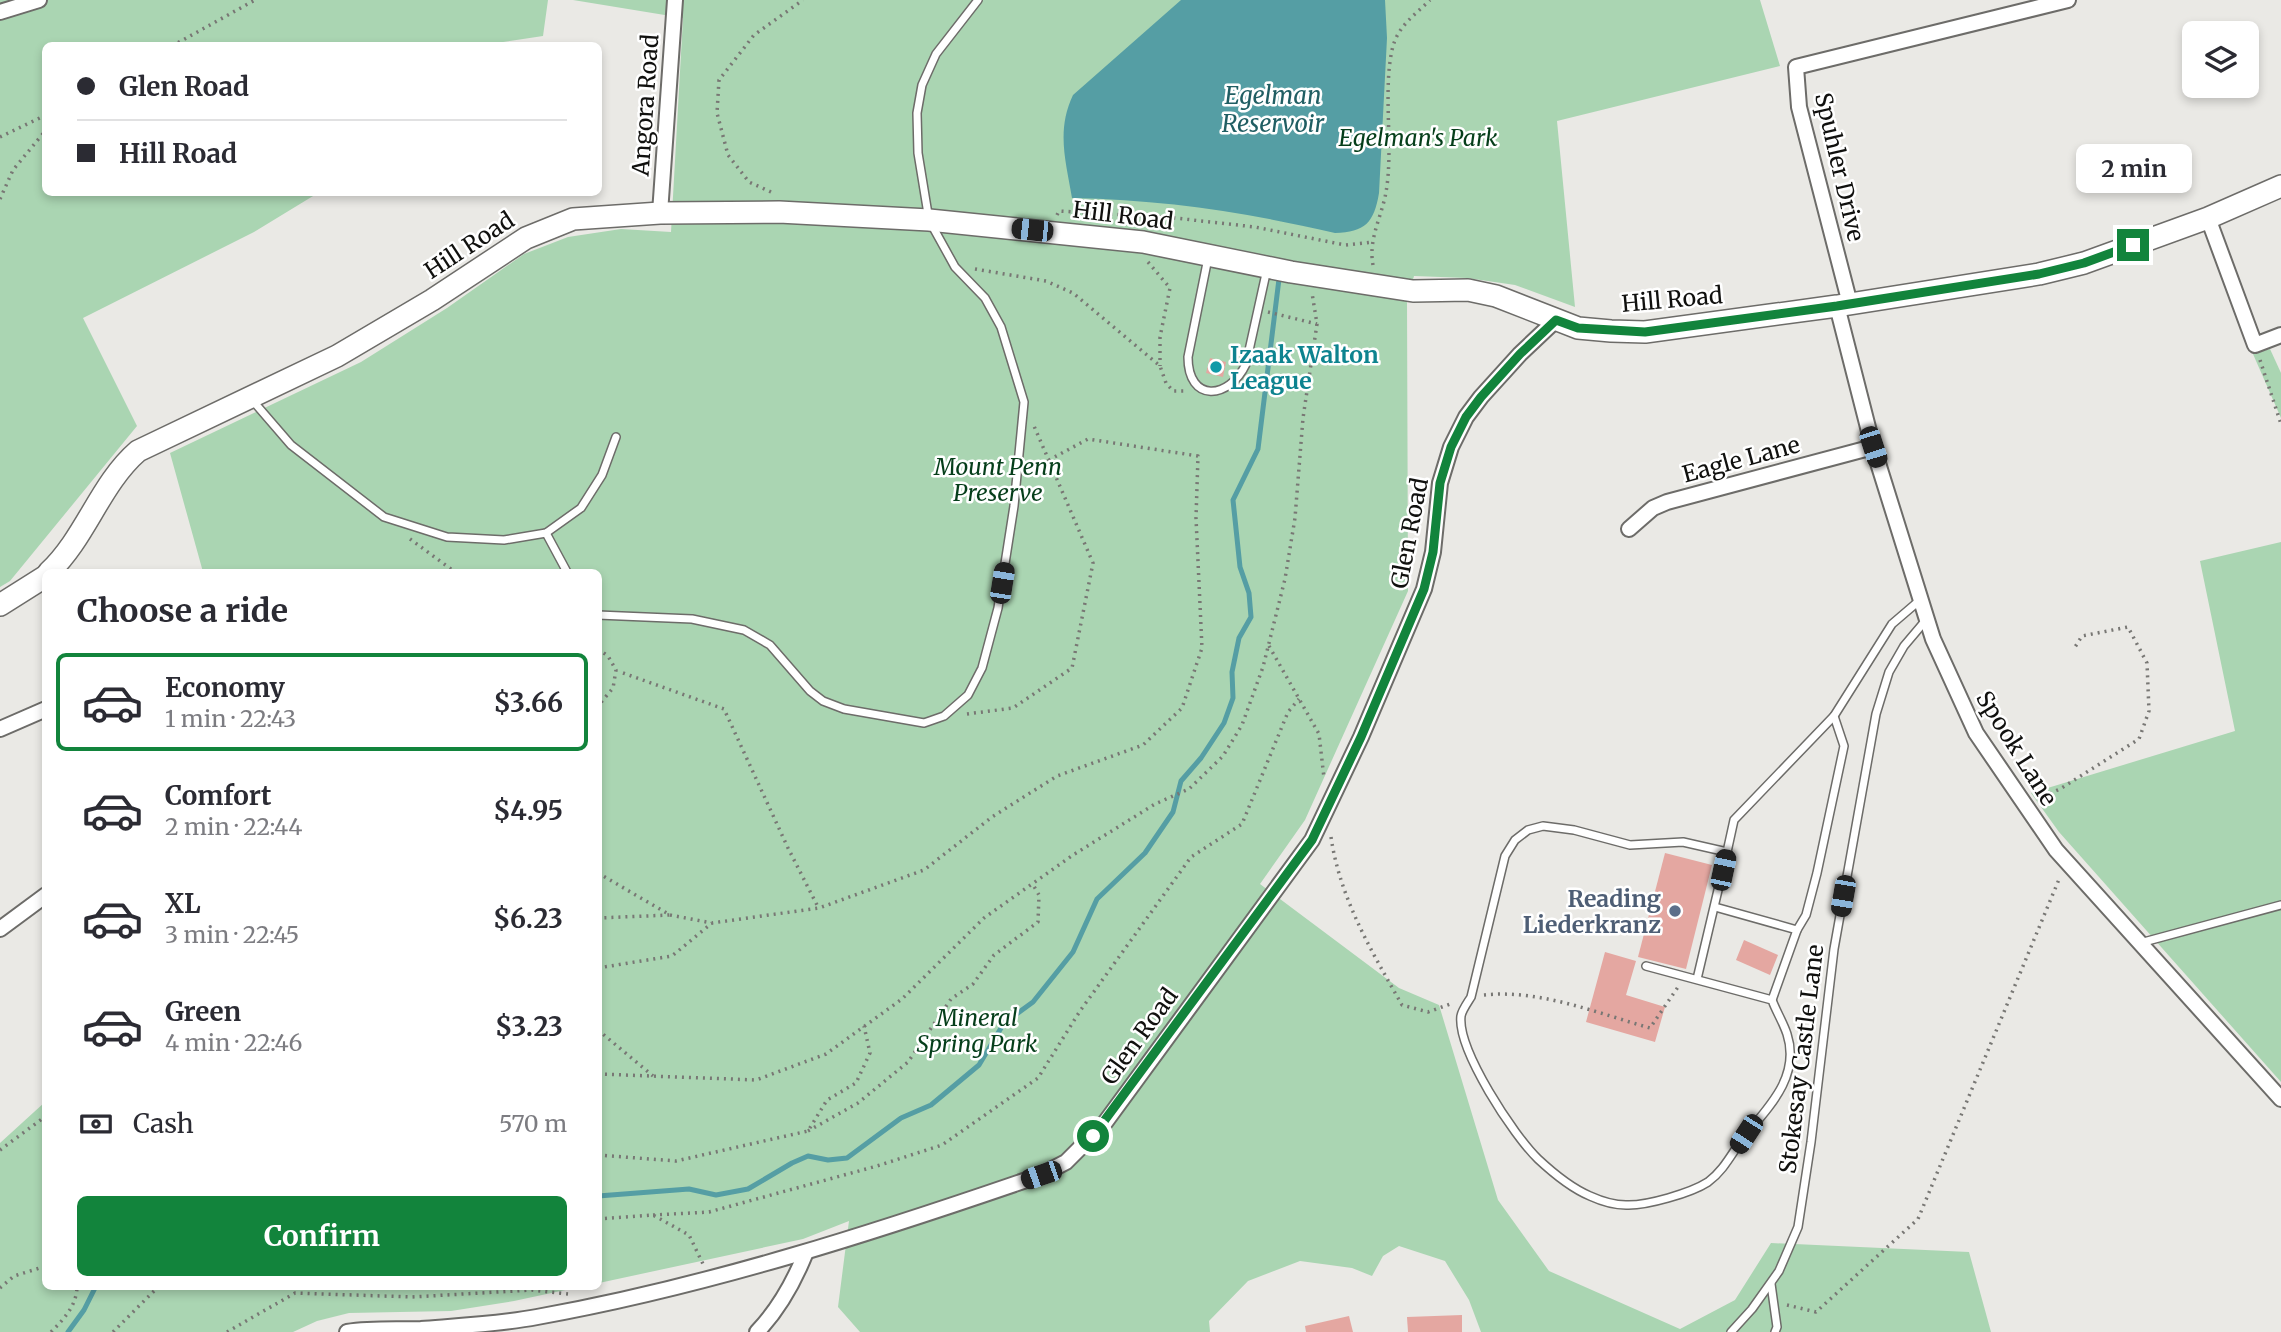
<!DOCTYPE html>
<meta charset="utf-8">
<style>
:root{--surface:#fff;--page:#f7f7f7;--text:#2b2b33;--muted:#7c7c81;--line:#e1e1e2;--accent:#12843c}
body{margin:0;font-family:Merriweather,serif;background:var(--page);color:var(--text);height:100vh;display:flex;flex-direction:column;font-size:26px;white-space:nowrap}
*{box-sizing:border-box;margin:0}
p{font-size:23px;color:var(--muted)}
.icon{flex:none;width:38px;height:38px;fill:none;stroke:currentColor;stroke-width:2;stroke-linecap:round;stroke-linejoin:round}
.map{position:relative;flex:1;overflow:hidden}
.panel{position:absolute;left:42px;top:569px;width:560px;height:721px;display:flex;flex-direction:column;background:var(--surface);border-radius:10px;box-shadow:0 4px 10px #0003}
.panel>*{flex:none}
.guide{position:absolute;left:42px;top:42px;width:560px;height:154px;border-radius:10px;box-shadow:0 4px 10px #0003;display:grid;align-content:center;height:154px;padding:0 35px;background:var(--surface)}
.tools{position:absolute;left:2182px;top:21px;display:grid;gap:14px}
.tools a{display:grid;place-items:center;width:77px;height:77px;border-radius:10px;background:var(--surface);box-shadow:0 4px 10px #0003;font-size:35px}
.end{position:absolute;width:32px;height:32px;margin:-16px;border:9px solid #12843c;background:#fff;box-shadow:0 0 0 4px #fff}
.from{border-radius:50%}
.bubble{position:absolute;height:49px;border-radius:10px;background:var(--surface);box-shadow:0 4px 10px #0003;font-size:23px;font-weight:700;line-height:49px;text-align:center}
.car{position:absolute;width:21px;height:42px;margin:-21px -10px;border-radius:9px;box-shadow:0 0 5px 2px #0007;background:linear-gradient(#222 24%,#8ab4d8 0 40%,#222 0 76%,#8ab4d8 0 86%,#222 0)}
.guide b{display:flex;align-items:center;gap:24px;height:66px;font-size:26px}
.guide b+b{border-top:2px solid var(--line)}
.guide i{width:18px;height:18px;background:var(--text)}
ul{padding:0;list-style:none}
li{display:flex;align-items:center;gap:21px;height:98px;margin:0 14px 10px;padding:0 21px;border:4px solid transparent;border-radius:10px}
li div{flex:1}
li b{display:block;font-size:26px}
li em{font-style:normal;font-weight:700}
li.current{border-color:var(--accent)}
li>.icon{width:63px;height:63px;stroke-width:1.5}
h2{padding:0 35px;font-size:32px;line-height:84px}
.pay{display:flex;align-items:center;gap:18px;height:77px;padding:0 35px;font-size:26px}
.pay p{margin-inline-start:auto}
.action{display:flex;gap:14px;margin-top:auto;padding:14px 35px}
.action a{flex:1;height:80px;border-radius:10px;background:var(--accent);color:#fff;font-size:28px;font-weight:700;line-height:80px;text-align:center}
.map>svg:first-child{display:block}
.green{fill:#aad5b2}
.water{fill:#559ea4}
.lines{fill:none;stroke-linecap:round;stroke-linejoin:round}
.stream{stroke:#559ea4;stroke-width:5}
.building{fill:#e4a7a1}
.lane-casing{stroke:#6d6c69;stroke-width:10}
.street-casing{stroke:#6d6c69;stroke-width:18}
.secondary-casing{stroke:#6d6c69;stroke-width:24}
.path{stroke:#787774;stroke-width:3.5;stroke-dasharray:2 5;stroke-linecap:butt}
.lane{stroke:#fff;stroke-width:7}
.street{stroke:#fff;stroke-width:14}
.secondary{stroke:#fff;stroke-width:21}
.route{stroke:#12843c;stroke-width:9}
.culture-dot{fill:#0f9aa8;stroke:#fff;stroke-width:2.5}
.service-dot{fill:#5c6f8a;stroke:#fff;stroke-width:2.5}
.labels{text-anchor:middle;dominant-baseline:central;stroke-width:5;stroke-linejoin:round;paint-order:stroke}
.street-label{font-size:23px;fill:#10100e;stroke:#fff}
.park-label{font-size:23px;font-style:italic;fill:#053e1a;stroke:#fff}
.culture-label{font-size:23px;font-weight:bold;fill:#0d838f;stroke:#fff;text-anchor:start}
.service-label{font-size:23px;font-weight:bold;fill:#4e5e75;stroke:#fff;text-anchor:end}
.water-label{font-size:24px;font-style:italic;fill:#205e63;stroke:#fff}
</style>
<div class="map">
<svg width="2281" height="1332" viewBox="0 0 2281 1332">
<rect width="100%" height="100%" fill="#eae9e5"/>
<!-- green -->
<g class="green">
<path d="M0 0H548L543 36 483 45 46 46V192L318 193 254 232 83 318 137 426 10 581 0 587Z"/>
<path d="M573 0H1760L1780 66 1557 121 1575 307 1515 285 1467 278 1414 276 1407 301 1408 591 1305 820 1260 884 1399 988 1439 1005 1498 1200 1549 1271 1680 1329 1735 1300 1771 1243 1969 1252 1991 1332H1481L1469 1300 1445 1261 1399 1246 1383 1256 1372 1276 1352 1268 1300 1261 1248 1281 1209 1321 1210 1332H860L838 1307 849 1221 803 1239 599 1283 598 572H203L170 453 361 362 447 308 524 254 568 237 621 229 671 232 683 18Z"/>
<path d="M2270 349 2281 373V418L2253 354Z"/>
<path d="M2281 542V1082L2059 832 2031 793 2235 731 2200 561Z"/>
<path d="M45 1102 46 1286H584L514 1301 451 1311 349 1313 317 1321 293 1332H0V1143Z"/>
</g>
<!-- water -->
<path class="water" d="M1181 0H1385L1387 38 1379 193C1374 223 1365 232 1335 233 1244 212 1166 200 1072 198 1066 161 1056 131 1073 95Z"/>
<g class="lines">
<!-- stream -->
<g class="stream">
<path d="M598 1196 689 1189 716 1195 748 1189 792 1163 808 1156 828 1160 847 1158 901 1118 931 1105 979 1065 1004 1023 1033 1002 1073 952 1097 899 1145 853 1173 812 1181 781 1201 758 1224 723 1233 698 1232 672 1239 638 1251 617 1249 593 1240 567 1233 500 1258 449 1279 279"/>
<path d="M68 1332 84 1310 96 1286"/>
</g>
</g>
<!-- building -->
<g class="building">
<path d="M1210 358 1226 362 1223 377 1206 373Z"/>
<path d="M1665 853 1712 865 1686 969 1638 957Z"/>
<path d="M1744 940 1778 955 1770 975 1736 960Z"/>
<path d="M1605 952 1636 961 1626 995 1665 1007 1655 1042 1586 1022Z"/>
<path d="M1462 1315V1332H1408L1407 1317Z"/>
<path d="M1349 1316 1353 1332H1306L1305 1326Z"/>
</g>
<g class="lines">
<defs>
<g id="lane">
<path d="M1208 258 1188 357C1188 403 1229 400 1246 364L1267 269"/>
<path d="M253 401 291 445 384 517 447 537 504 540 546 533 581 508 602 475 616 437"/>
<path d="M546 533 567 572"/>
<path d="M598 615 692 619 744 630 770 645 810 691 823 701 844 709 924 723 944 716 968 695 982 668 998 608 1014 506 1024 402 1001 327 985 298 955 267 929 220 918 153 917 113 922 85 936 54 978 0"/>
<path d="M1715 907 1797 930 1806 915 1817 873 1844 746 1834 716"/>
<path d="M2140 943 2281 905"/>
<path d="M1646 966 1772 1000C1776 1011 1783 1022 1787 1034 1800 1074 1772 1104 1748 1132 1734 1148 1726 1169 1708 1182 1691 1193 1646 1206 1626 1205 1614 1205 1601 1201 1590 1196 1571 1188 1553 1173 1538 1159 1514 1136 1457 1050 1461 1016 1462 1010 1468 1002 1471 997L1505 856 1515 840 1528 830 1543 826 1574 830 1630 845 1683 842 1727 852 1734 820 1834 716 1892 624 1920 600"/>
<path d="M1697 979 1727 852"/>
<path d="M1772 1000 1797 930"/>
<path d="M1771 1284 1777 1327 1775 1332"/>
<path d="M1731 1332 1752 1309 1779 1271 1798 1227 1811 1142 1834 949 1876 714 1889 672 1904 646 1926 620"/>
</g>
<g id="street">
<path d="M0 12 39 0"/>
<path d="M660 213 675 0"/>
<path d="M2208 218 2255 345 2281 335"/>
<path d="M1850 304 1799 107 1796 67 2068 0"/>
<path d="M1837 306 1873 447 1933 639 1976 733 2056 850 2281 1099"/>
<path d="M1629 529 1653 508 1667 502 1873 447"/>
<path d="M0 729 46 709"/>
<path d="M0 929 46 895"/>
<path d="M347 1332C372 1328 396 1330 421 1329 459 1326 500 1324 537 1317 709 1286 876 1232 1041 1175L1066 1162 1104 1124 1312 840 1361 737 1424 589 1433 552 1440 483 1451 447 1466 417 1481 397 1520 354 1556 320"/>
<path d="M757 1332C780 1308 794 1282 806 1252"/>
</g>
<g id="secondary">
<path d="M49 572C86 537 100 484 138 451L337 356 432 300 526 238 573 219 660 213 779 212 929 220 1143 242 1291 272 1413 291 1468 290 1496 296 1578 328 1611 331 1645 332 1837 306 2039 274 2084 263 2208 218 2281 186"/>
<path d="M0 605 46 576"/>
</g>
</defs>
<!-- lane casing -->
<use href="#lane" class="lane-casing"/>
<!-- street casing -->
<use href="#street" class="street-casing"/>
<!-- secondary casing -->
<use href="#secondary" class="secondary-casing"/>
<!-- path -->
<g class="path">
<path d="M172 46 255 0"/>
<path d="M0 137 46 115"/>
<path d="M771 192 749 182 728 155 717 113 719 80 754 35 803 0"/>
<path d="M0 199 13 170 46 130"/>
<path d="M1057 215 1059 211 1175 218 1255 227 1345 245 1373 242"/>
<path d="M1148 262 1170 288 1160 337V366"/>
<path d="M1373 265C1368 239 1382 216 1386 192 1394 147 1382 89 1393 46 1399 25 1416 14 1430 0"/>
<path d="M975 269 1046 281 1073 293 1160 366 1166 383 1173 391H1187"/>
<path d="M1268 312 1317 324"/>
<path d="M2260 360 2281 424"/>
<path d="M410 539 455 572"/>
<path d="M1269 646 1319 734 1324 778"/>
<path d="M598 649 608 656 616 670 613 688 598 706"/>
<path d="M623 673 724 709 788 848 818 907"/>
<path d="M967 714 1013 708 1072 668 1093 563 1034 426"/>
<path d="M2037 799 2060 789 2139 739 2149 711 2147 663 2128 627 2082 636 2075 647"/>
<path d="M1331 837C1340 899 1372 952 1402 1005L1428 1012 1453 1003"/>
<path d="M598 873 670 915 598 918"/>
<path d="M670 915 712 923 819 908 924 870 992 817 1057 776 1143 745 1182 708 1202 648 1196 518 1198 456 1088 439 1049 460"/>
<path d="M598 968 672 956 712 923"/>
<path d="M1484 995C1539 989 1597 1013 1650 1028L1678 987"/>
<path d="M598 1030 653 1076"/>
<path d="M598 1074 756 1080 826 1054 902 999 984 918 1073 855 1155 804 1189 789 1223 756 1242 725 1263 667 1285 579 1295 518 1303 418 1317 324 1312 293"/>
<path d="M808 1131 858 1103 908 1062 951 999 973 984 994 955 1038 922 1039 895 1032 883"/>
<path d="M0 1150 46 1116"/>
<path d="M598 1155 676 1161 808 1131 827 1100 856 1083 870 1053 864 1026"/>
<path d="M653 1215 709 1212 877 1166 942 1145 1038 1078 1080 1011 1191 857 1242 824 1288 712 1299 699"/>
<path d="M598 1219 653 1215 689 1235 703 1264"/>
<path d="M0 1288 14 1276 46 1266"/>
<path d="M1787 1305 1816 1312 1918 1219 2060 877"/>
<path d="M51 1332C64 1319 77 1305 77 1286"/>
<path d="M113 1332 159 1286"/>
<path d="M227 1332 295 1293 412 1297 532 1290 568 1294"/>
</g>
<!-- lane -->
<use href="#lane" class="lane"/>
<!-- street -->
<use href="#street" class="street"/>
<!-- secondary -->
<use href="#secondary" class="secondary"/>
</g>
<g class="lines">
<!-- route -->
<path class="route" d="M1093 1136 1312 840 1361 737 1424 589 1433 552 1440 483 1451 447 1466 417 1481 397 1520 354 1556 320 1578 328 1645 332 1837 306 2039 274 2084 263 2133 245"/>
</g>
<!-- markers -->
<circle class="culture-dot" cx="1216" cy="367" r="7"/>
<circle class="service-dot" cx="1675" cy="911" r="7"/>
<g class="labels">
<!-- street labels -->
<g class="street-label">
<text transform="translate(645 105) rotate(-86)">Angora Road</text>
<text transform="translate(1840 167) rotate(77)">Spuhler Drive</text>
<text transform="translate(1123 215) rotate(7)">Hill Road</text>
<text transform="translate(469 245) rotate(-33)">Hill Road</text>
<text transform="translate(1672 299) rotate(-5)">Hill Road</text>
<text transform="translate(1741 459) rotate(-15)">Eagle Lane</text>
<text transform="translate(1409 533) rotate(-79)">Glen Road</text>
<text transform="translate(2017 748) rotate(58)">Spook Lane</text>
<text transform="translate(1139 1036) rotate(-54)">Glen Road</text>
<text transform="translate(1801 1059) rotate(-83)">Stokesay Castle Lane</text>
</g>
<!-- park labels -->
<g class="park-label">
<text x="1418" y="137">Egelman's Park</text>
<text x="998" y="466">Mount Penn<tspan x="998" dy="26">Preserve</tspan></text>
<text x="977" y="1017">Mineral<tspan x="977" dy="26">Spring Park</tspan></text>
</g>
<!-- culture labels -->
<g class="culture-label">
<text x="1230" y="354">Izaak Walton<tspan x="1230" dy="26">League</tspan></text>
</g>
<!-- service labels -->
<g class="service-label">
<text x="1661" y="898">Reading<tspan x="1661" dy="26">Liederkranz</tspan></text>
</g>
<!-- water labels -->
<g class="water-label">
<text x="1273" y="95">Egelman<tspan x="1273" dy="28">Reservoir</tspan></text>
</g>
</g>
</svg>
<div class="tools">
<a><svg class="icon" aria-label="layers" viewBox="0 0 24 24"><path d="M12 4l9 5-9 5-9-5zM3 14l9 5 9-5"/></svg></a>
</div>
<i class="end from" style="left:1093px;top:1136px"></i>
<i class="end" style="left:2133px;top:245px"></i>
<div class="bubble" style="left:2076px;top:144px;width:116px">2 min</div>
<i class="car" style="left:1032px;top:230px;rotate:276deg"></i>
<i class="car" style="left:1873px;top:447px;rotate:162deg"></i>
<i class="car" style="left:1002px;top:583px;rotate:9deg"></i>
<i class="car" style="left:1723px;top:870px;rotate:12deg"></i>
<i class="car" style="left:1843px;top:896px;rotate:190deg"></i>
<i class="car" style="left:1746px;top:1134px;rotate:213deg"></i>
<i class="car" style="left:1041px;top:1175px;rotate:251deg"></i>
<div class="guide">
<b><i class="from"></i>Glen Road</b>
<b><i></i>Hill Road</b>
</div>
<section class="panel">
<h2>Choose a ride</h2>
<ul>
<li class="current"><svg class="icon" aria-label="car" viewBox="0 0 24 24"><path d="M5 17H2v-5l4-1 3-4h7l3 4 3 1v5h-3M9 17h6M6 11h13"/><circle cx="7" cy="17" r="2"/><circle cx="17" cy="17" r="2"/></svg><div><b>Economy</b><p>1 min · 22:43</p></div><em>$3.66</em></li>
<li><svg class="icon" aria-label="car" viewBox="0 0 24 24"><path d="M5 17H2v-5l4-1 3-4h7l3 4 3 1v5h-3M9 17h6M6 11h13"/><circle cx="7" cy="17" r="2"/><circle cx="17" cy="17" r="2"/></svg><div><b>Comfort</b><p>2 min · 22:44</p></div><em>$4.95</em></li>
<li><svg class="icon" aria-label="car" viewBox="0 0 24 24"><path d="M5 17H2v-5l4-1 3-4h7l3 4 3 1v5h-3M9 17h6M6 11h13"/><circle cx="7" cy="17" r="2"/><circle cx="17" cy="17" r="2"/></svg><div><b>XL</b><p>3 min · 22:45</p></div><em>$6.23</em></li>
<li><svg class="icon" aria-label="car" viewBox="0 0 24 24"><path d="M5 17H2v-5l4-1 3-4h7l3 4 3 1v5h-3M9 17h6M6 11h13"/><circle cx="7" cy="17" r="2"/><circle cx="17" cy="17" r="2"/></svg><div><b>Green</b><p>4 min · 22:46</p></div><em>$3.23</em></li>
</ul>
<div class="pay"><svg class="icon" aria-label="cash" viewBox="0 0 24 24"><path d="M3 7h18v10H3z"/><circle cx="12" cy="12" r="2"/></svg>Cash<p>570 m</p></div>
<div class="action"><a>Confirm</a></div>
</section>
</div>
